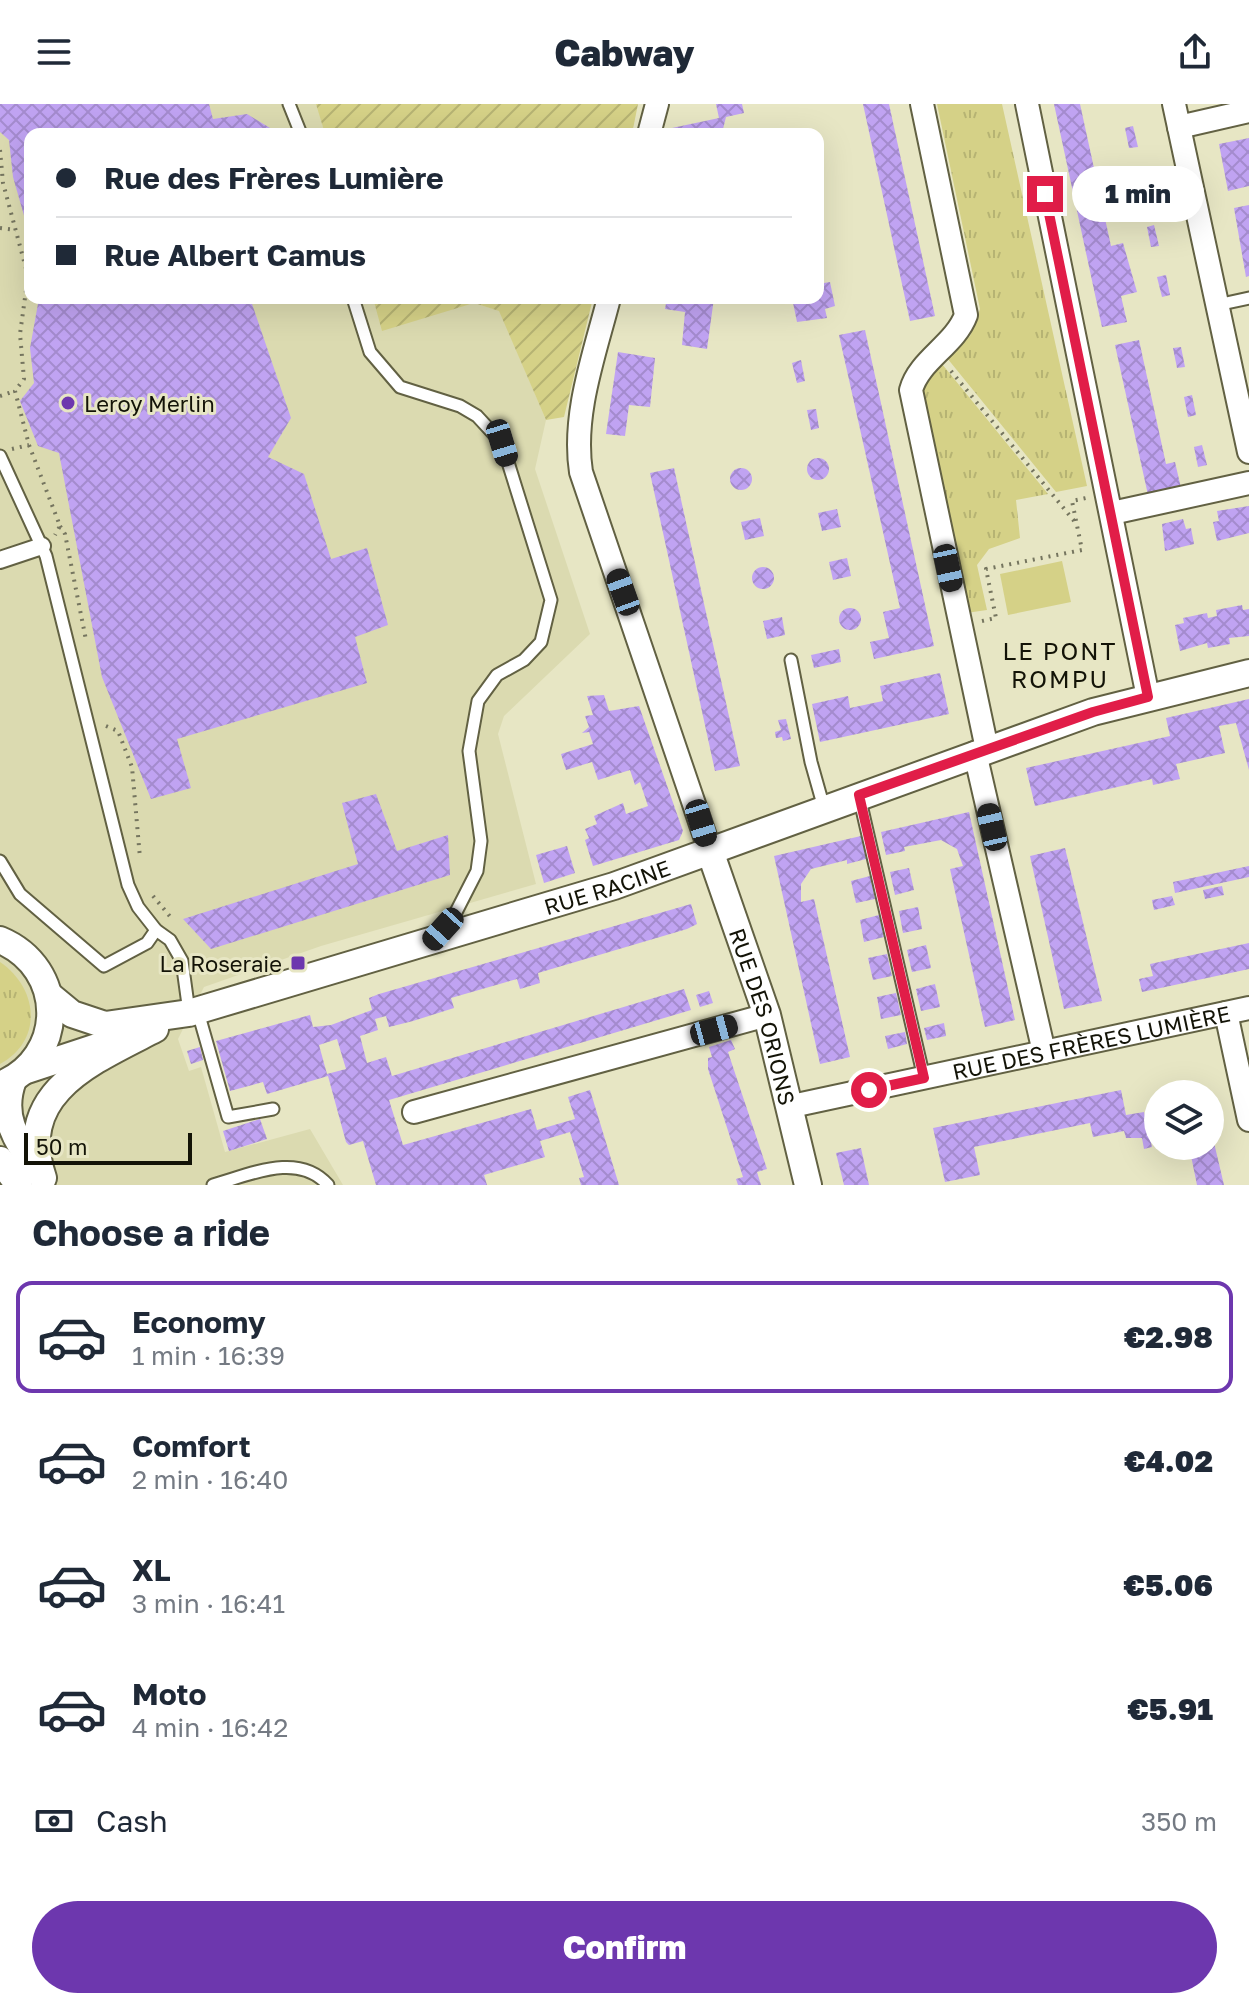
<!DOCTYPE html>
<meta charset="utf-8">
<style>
:root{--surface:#fff;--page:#f6f6f7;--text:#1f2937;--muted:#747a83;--line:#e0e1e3;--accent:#6d37ae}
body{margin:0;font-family:"Golos Text",sans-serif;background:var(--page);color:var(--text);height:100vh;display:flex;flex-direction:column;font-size:30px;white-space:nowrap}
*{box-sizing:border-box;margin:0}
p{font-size:26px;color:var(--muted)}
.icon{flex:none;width:44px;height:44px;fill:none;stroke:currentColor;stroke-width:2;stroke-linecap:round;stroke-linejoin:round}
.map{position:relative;height:1081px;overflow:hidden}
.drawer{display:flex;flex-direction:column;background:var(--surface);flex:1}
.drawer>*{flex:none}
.top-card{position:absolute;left:24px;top:24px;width:800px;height:176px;border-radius:16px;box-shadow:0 8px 32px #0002;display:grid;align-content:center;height:176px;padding:0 32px;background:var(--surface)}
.fabs{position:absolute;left:1144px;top:976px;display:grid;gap:16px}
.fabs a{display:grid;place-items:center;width:80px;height:80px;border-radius:50%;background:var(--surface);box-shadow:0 8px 32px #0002;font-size:40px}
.scale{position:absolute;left:24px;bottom:20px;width:168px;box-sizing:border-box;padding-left:8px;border:4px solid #131307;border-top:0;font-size:22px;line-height:28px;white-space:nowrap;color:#131307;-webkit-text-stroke:6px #e7e6c4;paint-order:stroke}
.end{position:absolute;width:36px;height:36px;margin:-18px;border:10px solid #e11d48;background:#fff;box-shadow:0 0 0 4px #fff}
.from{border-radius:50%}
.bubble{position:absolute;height:56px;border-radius:28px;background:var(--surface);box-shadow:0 8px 32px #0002;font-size:26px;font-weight:800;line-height:56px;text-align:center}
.car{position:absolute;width:24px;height:48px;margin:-24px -12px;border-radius:10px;box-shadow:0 0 6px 2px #0007;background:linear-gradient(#222 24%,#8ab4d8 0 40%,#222 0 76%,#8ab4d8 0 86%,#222 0)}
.top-card b{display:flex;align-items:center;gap:28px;height:76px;font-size:30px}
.top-card b+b{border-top:2px solid var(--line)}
.top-card i{width:20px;height:20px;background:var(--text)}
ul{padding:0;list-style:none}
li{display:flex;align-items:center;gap:24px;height:112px;margin:0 16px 12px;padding:0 16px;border:4px solid transparent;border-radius:16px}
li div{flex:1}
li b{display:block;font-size:30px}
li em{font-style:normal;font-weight:800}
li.active{border-color:var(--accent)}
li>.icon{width:72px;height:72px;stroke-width:1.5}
h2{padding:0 32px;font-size:36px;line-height:96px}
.pay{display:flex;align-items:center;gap:20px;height:88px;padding:0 32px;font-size:30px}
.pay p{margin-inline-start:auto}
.button{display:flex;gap:16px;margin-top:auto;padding:16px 32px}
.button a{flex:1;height:92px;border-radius:48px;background:var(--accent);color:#fff;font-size:32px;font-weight:800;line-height:92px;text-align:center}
header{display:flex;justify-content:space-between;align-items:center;height:104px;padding:0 32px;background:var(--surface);font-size:36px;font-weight:800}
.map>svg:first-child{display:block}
.built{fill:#dbdab0}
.grass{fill:url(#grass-tufts)}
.garden{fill:url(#garden-furrows)}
.pitch{fill:#d5d187}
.building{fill:url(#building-cross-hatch);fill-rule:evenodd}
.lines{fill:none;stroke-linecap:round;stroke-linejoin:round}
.service-casing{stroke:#626143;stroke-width:15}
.pedestrian-casing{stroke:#626143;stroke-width:20}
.minor-casing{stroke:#626143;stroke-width:26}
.tertiary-casing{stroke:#626143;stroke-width:30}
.path{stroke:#75755f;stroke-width:4;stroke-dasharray:2 6;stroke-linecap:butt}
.service{stroke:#fff;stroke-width:11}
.pedestrian{stroke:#fff;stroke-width:16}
.minor{stroke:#fff;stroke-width:22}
.tertiary{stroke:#fff;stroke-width:26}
.route{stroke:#e11d48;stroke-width:10}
.poi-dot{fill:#6d37ae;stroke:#e7e6c4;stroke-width:3}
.labels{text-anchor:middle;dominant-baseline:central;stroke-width:6;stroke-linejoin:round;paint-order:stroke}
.poi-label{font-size:22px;fill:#131307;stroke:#e7e6c4;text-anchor:start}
.street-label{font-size:22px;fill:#131307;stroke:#e7e6c4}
.neighbourhood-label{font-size:24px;letter-spacing:2px;fill:#131307;stroke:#e7e6c4}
</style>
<header><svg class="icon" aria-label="menu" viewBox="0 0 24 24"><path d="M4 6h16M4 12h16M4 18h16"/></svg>Cabway<svg class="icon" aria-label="share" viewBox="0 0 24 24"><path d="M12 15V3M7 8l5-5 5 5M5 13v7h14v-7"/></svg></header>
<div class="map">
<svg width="1249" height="1081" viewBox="0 0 1249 1081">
<defs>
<pattern id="grass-tufts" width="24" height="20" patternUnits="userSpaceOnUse" patternTransform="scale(2)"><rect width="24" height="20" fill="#d5d187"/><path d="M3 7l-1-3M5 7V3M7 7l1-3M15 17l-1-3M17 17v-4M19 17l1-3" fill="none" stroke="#b6b373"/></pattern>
<pattern id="garden-furrows" width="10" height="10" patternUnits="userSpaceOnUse" patternTransform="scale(2)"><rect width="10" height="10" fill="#d5d187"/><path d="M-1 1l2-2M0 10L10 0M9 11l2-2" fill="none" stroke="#b6b373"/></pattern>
<pattern id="building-cross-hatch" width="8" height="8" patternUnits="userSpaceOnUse" patternTransform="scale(2)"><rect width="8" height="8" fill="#c0a3f2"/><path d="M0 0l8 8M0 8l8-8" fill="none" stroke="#a48bce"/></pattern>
</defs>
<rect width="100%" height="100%" fill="#e7e6c4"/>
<!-- built -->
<path class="built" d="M0 0H317L325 30H30V194H373L452 205 474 199 500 207 546 316 535 365 590 530 504 612 498 630 536 780 321 842 204 883 178 935 189 967 201 963 225 1048 310 1025 343 1081H0Z"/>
<!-- grass -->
<g class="grass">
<path d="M937 0H1002L1087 382 1056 388 947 254 970 232 980 205Z"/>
<path d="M942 260 1048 390 1016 396 1020 434 989 445 977 461 987 506 966 509 921 284Z"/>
<path d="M0 858C38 884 44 936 0 960Z"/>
</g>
<!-- garden -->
<g class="garden">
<path d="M316 0H638L632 30H325Z"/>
<path d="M373 194H593L564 313 546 316 499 207 474 199 382 227Z"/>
</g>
<!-- pitch -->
<path class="pitch" d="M1062 457 1071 498 1008 511 1000 470Z"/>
<!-- building -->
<g class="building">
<path d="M0 0H209L213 15 247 10 280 30H30L29 129 13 73 9 36 0 28Z"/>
<path d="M716 0H742L744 9 726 13 722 29 671 30 672 24 719 14Z"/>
<path d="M863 0H889L935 212 910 217Z"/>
<path d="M1054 0H1080L1111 142 1123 139 1137 188 1121 192 1127 218 1102 223Z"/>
<path d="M1133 22 1138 43 1129 44 1125 24Z"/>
<path d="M1249 34V82L1228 87 1219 40Z"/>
<path d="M1144 72 1148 92 1140 94 1136 74Z"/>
<path d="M1249 101V172L1246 173 1234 104Z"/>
<path d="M1154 121 1159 142 1151 143 1147 123Z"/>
<path d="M1166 171 1170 191 1162 193 1157 173Z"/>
<path d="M830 178 835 202 825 205 827 214 797 218 792 194H818V180Z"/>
<path d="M39 194H250L291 314 268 353 304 370 331 455 367 444 388 521 355 533 367 579 177 635 191 684 151 695 102 573 59 349 38 342 20 297 34 279 30 244Z"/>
<path d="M667 194H714L707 245 682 241 685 208 665 205Z"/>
<path d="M865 226 934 542 874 555 870 538 889 534 883 508 900 504 839 231Z"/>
<path d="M1139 236 1166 360 1175 358 1181 384 1148 391 1115 241Z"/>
<path d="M1181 243 1185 263 1177 264 1173 244Z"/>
<path d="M618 248 655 254 650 303 629 301 625 332 606 330Z"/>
<path d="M801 256 805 277 797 279 792 259Z"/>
<path d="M1192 291 1196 311 1188 313 1184 293Z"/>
<path d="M816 305 819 324 811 326 807 306Z"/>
<path d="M1202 341 1207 361 1198 363 1194 343Z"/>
<circle cx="818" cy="365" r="11"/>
<path d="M674 364 740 662 715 667 650 369Z"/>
<circle cx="741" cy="375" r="11"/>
<path d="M1249 402V429L1217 437 1213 418 1219 417 1217 407Z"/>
<path d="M837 405 841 423 822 427 818 409Z"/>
<path d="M760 414 764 432 745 436 741 418Z"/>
<path d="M1183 415 1186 425 1191 424 1194 440 1165 447 1162 420Z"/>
<path d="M847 454 851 472 833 476 829 458Z"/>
<circle cx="763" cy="474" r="11"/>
<path d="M1242 501 1243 506 1249 505V532L1229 534 1230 540 1208 544 1207 539 1180 547 1175 521 1184 519 1183 514 1207 509 1208 514 1217 512 1216 506Z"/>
<circle cx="850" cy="515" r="11"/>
<path d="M782 513 785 531 767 535 763 517Z"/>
<path d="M839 545 841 558 814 564 811 551Z"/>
<path d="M940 569 949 610 820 638 812 600 848 592 850 604 883 597 880 582Z"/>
<path d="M604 591 609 607 639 602 683 727 679 736 593 762 585 736 589 734 585 725 597 720 594 712 623 699 626 710 648 702 640 678 635 681 630 666 598 676 592 658 566 666 561 650 593 640 589 628 582 629 589 623 585 612 593 611 587 592Z"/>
<path d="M1249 595V666L1236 619 1219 622 1225 649 1176 660 1180 675 1153 681 1152 675 1035 702 1026 664 1170 632 1166 614Z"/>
<path d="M786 615 791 635 783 637 782 633 776 634 775 628 781 626 778 616Z"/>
<path d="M376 690 397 747 448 731 450 771 211 845 183 815 358 760 342 699Z"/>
<path d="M969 708 1015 916 985 923 950 765 963 762 957 745 941 736 904 743 905 747 886 751 881 728Z"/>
<path d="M861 732 866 755 847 760V756L811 765 801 780V798L814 795 850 953 820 960 774 752Z"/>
<path d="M567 742 575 769 544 779 536 751Z"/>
<path d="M1065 744 1102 897 1064 905 1030 752Z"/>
<path d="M1249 762V773L1175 789 1173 778Z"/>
<path d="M909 764 914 786 895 791 890 768Z"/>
<path d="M870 772 875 795 856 799 851 777Z"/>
<path d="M1222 782 1224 791 1205 795 1203 786Z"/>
<path d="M1172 792 1175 801 1154 806 1152 796Z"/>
<path d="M691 800 697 820 687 825 538 869 540 879 520 885 517 875 451 894 454 904 413 917 389 923 386 912 375 915 378 926 360 932 367 959 386 953 392 972 684 885 691 906 389 996 403 1041 531 1005 537 1026 575 1015 568 993 590 986 619 1081H581L579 1074 584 1073 570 1028 540 1037 545 1053 484 1071 487 1081H376L363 1037 349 1041 346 1038 328 972 267 990 263 978 230 987 216 937 310 911 313 923 331 921 372 906 369 894 379 890ZM337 935 346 965 327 970 319 941Z"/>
<path d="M918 803 922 825 903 829 899 807Z"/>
<path d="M879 811 884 833 864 838 860 816Z"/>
<path d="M1249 839V865L1142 888 1139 875 1153 872 1150 860Z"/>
<path d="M926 841 931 864 912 868 907 846Z"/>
<path d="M887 850 892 872 873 876 868 854Z"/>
<path d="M935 880 940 903 921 907 916 885Z"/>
<path d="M709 887 713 899 700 903 696 891Z"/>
<path d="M896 889 901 911 881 915 877 893Z"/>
<path d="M944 919 946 932 927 936 924 924Z"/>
<path d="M905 928 907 940 888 945 885 932Z"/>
<path d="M731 936 735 945 728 948 767 1065 757 1068 761 1081H738L736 1075 743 1073 708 965V954L712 953 709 943Z"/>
<path d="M200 943 203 956 191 960 187 947Z"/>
<path d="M1121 986 1126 1011 1144 1008 1152 1043 1144 1045 1142 1034H1126L1124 1027 1093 1033 1090 1019 974 1043 980 1071 945 1078 933 1024Z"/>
<path d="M260 1015 267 1035 229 1047 223 1027Z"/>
<path d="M1210 1026H1211L1224 1081H1197L1189 1042H1210Z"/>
<path d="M861 1044 869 1081H844L836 1049Z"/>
</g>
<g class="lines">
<defs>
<g id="service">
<path d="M289 0 301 30"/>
<path d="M353 194 370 248 400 283 460 302 477 312 502 339 551 496 541 538 524 556 497 571 478 597 469 647 481 737 477 767 454 812 440 829"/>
<path d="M1217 201 1249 194"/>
<path d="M0 352 46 452 128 781 138 803 156 826 170 836 182 857 189 908"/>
<path d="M791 556 811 658 824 704"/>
<path d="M859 692 924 974"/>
<path d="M0 757 20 790 104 862 147 839 156 826"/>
<path d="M198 908 228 1013 273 1005"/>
<path d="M213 1081C249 1071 298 1047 328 1081"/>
</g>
<path id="pedestrian" d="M0 456 42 442"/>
<g id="minor">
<path d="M922 0 966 211C955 241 919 256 911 286L987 645"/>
<path d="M1027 0 1148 593"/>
<path d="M1174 0 1249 348"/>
<path d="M1179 23 1249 7"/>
<path d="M649 30 657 0"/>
<path d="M609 194C595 249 572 310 581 368L710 747"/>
<path d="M1112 409 1249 379"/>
<path d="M975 649 1044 948"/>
<path d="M1226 909 1249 1016"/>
<path id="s1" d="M792 1002 1249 904"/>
<path d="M414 1008 767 911"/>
</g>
<g id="tertiary">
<path id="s2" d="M710 747 767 911 808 1081"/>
<path d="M0 836C67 864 67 954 0 981"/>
<path id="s3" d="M49 891 72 910 105 921 189 909 614 782 1093 608 1249 569"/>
<path d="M27 966 115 937"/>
<path d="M13 976C0 1011 15 1034 35 1063"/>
<path d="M0 1056 19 1081"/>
<path d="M43 1074C14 989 91 958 155 925"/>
</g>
</defs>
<!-- service casing -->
<use href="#service" class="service-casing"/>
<!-- pedestrian casing -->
<use href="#pedestrian" class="pedestrian-casing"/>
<!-- minor casing -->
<use href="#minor" class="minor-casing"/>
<!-- tertiary casing -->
<use href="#tertiary" class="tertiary-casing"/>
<!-- path -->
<g class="path">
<path d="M0 46 3 79 28 172 20 230 24 275 15 287 29 341 60 422 55 431"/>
<path d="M0 124 16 126"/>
<path d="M951 267 1075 418"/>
<path d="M0 292 15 287"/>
<path d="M12 345 29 341"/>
<path d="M60 422 65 430 86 536"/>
<path d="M982 517 996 514 986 465 1082 446 1072 397 1086 394"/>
<path d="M106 622 118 627 132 663 140 754"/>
<path d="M153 792 173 816"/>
</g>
<!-- service -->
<use href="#service" class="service"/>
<!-- pedestrian -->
<use href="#pedestrian" class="pedestrian"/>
<!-- minor -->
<use href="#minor" class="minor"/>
<!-- tertiary -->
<use href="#tertiary" class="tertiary"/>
</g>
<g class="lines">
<!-- route -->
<path class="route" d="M869 986 924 974 859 691 1093 608 1148 593 1045 90"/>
</g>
<!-- markers -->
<g class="poi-dot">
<circle cx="68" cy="299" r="8"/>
<rect x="290" y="851" width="16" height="16" rx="4"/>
</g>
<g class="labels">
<!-- poi labels -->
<g class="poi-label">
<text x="84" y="299">Leroy Merlin</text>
<text x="282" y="859" text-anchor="end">La Roseraie</text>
</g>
<!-- street labels -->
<g class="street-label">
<text stroke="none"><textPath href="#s3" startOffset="586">RUE RACINE</textPath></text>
<text stroke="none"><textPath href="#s2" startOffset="174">RUE DES ORIONS</textPath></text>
<text stroke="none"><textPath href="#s1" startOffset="306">RUE DES FRÈRES LUMIÈRE</textPath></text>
</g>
<!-- neighbourhood labels -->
<g class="neighbourhood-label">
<text x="1060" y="546">LE PONT<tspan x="1060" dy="28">ROMPU</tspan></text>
</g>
</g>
</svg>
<div class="fabs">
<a><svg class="icon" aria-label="layers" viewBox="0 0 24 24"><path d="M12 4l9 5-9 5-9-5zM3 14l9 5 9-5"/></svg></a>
</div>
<div class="scale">50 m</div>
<i class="end from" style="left:869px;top:986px"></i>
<i class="end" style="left:1045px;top:90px"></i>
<div class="bubble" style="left:1072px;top:62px;width:132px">1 min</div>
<i class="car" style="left:502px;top:339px;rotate:163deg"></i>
<i class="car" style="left:948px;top:464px;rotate:168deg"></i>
<i class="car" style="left:623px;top:488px;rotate:340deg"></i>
<i class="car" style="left:701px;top:719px;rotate:163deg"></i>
<i class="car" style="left:992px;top:723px;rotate:347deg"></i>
<i class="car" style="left:443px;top:825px;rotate:222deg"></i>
<i class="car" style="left:714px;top:926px;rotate:75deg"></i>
<div class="top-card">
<b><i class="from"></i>Rue des Frères Lumière</b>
<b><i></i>Rue Albert Camus</b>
</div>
</div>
<section class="drawer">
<h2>Choose a ride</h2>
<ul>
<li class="active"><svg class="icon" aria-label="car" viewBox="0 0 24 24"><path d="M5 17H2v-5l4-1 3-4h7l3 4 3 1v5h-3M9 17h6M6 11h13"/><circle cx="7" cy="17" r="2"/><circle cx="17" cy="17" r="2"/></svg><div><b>Economy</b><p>1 min · 16:39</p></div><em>€2.98</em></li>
<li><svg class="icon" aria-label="car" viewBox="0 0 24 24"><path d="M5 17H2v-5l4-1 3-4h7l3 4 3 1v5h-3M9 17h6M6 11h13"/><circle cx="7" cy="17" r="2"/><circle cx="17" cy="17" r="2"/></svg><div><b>Comfort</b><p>2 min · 16:40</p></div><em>€4.02</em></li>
<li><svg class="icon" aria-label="car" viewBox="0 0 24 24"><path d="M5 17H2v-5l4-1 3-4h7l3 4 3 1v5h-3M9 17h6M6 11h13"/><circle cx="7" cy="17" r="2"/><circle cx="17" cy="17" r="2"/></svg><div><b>XL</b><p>3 min · 16:41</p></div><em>€5.06</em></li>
<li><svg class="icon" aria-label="car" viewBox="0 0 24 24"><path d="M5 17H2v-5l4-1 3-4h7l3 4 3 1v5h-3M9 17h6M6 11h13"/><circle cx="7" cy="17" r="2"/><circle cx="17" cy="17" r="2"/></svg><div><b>Moto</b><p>4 min · 16:42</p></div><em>€5.91</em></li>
</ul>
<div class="pay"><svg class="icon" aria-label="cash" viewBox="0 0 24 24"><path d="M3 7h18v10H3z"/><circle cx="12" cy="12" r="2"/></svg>Cash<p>350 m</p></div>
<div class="button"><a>Confirm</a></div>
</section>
